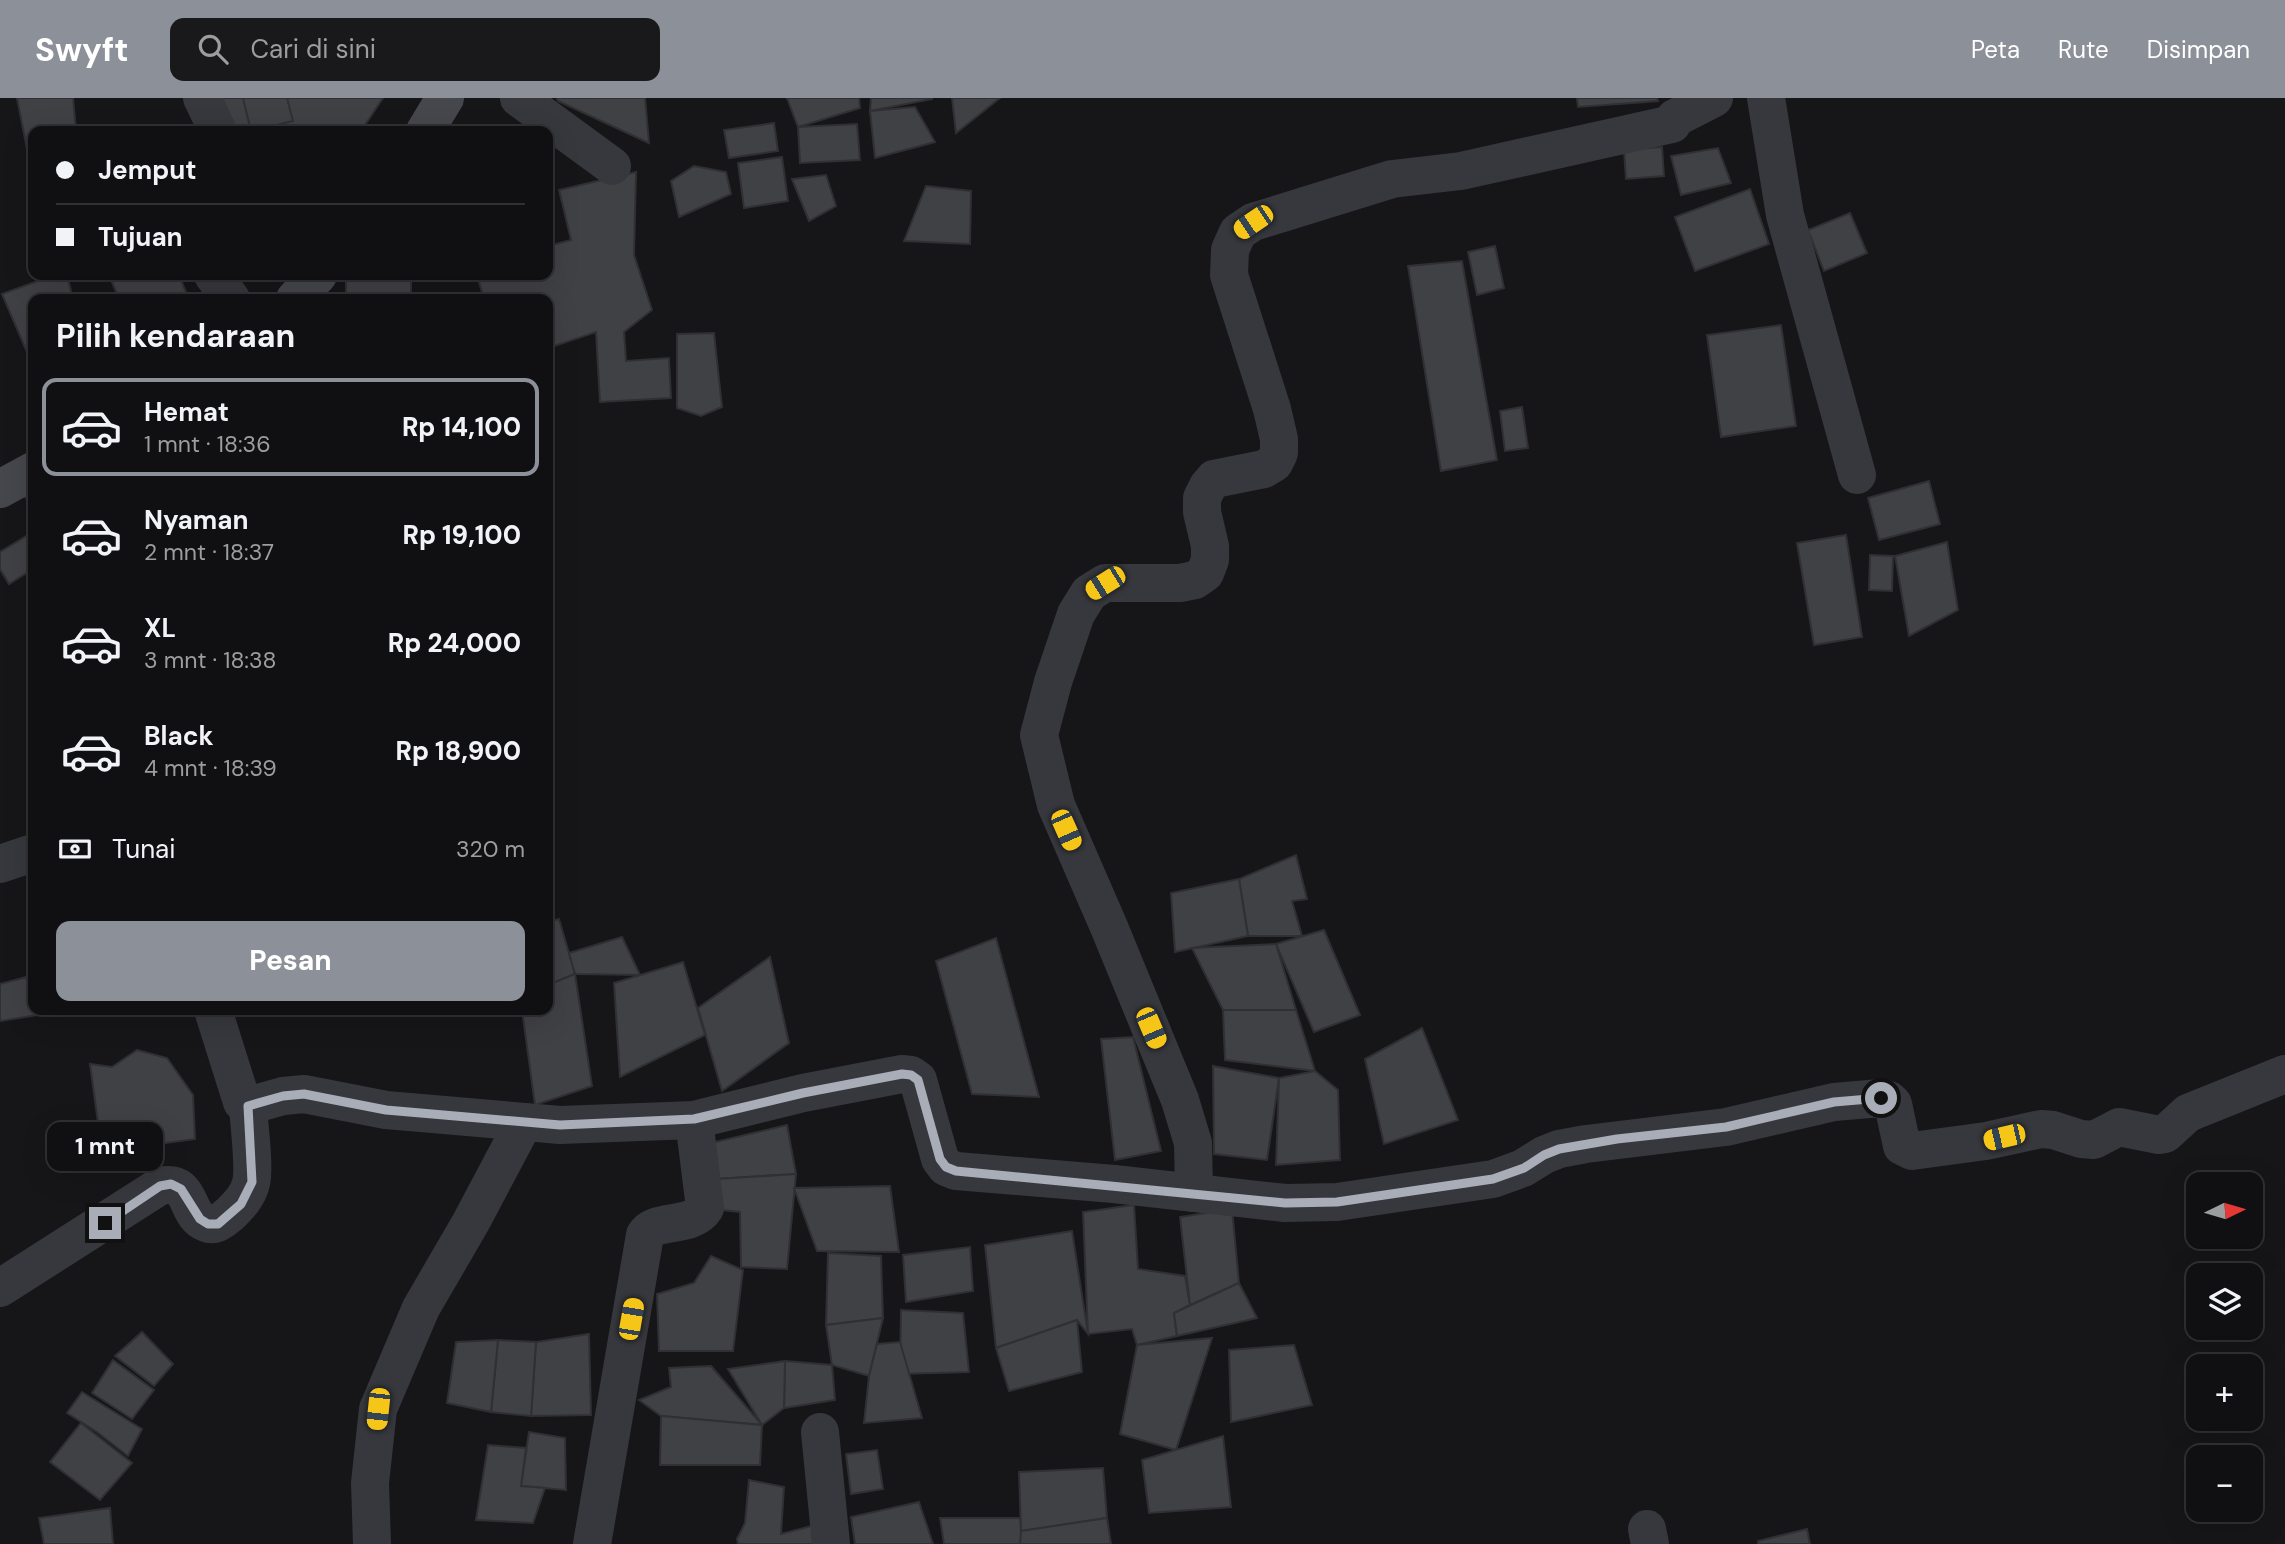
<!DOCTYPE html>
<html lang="id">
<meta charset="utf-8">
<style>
:root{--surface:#101012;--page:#19191b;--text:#f1f3f6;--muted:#9c9d9f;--line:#303032;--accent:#8c9099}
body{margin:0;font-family:"DM Sans",sans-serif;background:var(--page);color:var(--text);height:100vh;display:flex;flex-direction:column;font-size:26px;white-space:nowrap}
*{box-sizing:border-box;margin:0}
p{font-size:23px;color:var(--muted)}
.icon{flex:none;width:38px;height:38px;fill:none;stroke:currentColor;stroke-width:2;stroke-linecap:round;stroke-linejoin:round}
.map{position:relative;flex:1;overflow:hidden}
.drawer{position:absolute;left:28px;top:196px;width:525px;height:721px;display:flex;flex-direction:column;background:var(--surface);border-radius:14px;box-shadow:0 7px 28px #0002,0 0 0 2px var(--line)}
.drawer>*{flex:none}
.banner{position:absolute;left:28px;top:28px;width:525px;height:154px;border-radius:14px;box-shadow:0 7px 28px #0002,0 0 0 2px var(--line);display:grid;align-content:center;height:154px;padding:0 28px;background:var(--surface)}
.needle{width:46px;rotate:85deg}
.controls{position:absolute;left:2186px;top:1074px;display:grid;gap:14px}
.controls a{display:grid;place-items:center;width:77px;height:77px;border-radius:14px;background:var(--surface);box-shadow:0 7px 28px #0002,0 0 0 2px var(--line);font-size:35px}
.end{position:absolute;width:32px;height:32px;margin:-16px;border:9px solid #a8adb8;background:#111;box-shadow:0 0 0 4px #111}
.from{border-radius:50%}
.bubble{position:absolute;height:49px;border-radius:14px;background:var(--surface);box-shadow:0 7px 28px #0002,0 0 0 2px var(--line);font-size:23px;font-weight:800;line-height:49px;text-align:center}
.car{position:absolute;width:21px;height:42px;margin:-21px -10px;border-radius:9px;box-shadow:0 0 5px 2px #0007;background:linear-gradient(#f5c518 24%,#345 0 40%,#f5c518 0 76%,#345 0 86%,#f5c518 0)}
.banner b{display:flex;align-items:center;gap:24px;height:66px;font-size:26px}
.banner b+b{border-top:2px solid var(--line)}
.banner i{width:18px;height:18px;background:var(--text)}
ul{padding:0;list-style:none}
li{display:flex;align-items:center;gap:21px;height:98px;margin:0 14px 10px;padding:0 14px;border:4px solid transparent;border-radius:14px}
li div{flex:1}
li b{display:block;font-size:26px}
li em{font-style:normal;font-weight:800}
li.current{border-color:var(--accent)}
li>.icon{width:63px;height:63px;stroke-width:1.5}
h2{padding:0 28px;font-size:32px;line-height:84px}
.pay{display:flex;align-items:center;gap:18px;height:77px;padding:0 28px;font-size:26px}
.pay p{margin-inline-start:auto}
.primary-button{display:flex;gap:14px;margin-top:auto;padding:14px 28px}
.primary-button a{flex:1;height:80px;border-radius:14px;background:var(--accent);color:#fff;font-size:28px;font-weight:800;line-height:80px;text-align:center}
header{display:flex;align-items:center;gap:42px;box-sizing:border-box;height:98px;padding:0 35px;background:var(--accent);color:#fff}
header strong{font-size:33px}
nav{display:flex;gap:38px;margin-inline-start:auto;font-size:24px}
.search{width:490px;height:63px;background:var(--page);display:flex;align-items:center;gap:18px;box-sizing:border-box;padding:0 24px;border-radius:14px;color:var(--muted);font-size:26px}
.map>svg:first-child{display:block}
.building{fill:#404145;stroke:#303034;stroke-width:2}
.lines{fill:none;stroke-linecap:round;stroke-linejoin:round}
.street{stroke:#37383d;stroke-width:38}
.secondary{stroke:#45474d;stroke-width:38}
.route{stroke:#a8adb8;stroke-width:9}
</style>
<header>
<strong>Swyft</strong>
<div class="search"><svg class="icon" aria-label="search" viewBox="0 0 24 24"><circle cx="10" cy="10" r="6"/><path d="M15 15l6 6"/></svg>Cari di sini</div>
<nav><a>Peta</a><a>Rute</a><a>Disimpan</a></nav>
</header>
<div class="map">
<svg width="2285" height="1446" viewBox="0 0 2285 1446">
<rect width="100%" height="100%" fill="#161618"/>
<!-- building -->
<g class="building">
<path d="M17 0H73L76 33H33V55L28 56Z"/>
<path d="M214 0H383L361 33H234Z"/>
<path d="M243 0H287L293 23 251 33Z"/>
<path d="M557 0H645L649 45 558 3Z"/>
<path d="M787 0H859L860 10 798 29Z"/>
<path d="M871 0H932V1L870 13Z"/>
<path d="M952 0H1000L956 35Z"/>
<path d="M1577 0H1657L1658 3 1578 9Z"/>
<path d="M915 9 935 44 875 60 870 13Z"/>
<path d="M774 25 778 53 729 60 724 32Z"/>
<path d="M857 26 860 62 800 65 798 29Z"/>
<path d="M1662 49 1664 78 1626 81 1624 52Z"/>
<path d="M1718 50 1731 85 1681 97 1671 58Z"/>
<path d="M782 59 788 103 744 110 738 65Z"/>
<path d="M694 68 726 74 731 96 679 119 671 83Z"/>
<path d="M636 74 634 157 652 212 624 234 626 263 669 260 671 300 600 304 596 234 548 250V201H484L477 177H548V148L571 142 559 92Z"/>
<path d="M826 77 836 108 809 123 792 81Z"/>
<path d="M926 88 971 93 970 146 904 143Z"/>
<path d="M1750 91 1769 146 1695 173 1675 119Z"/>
<path d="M1850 115 1867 155 1824 173 1808 132Z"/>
<path d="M1495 148 1504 190 1477 197 1468 154Z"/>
<path d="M1462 163 1497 362 1441 373 1408 168Z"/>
<path d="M54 177H67L73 201H33V268L2 196Z"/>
<path d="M109 177H179L186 194 175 201H119Z"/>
<path d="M356 177H411V201H346V179Z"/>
<path d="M1781 227 1796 328 1721 339 1707 237Z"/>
<path d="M714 235 722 309 701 318 677 310V236Z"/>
<path d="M1522 309 1528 350 1505 353 1500 313Z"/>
<path d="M1929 383 1940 426 1879 442 1868 400Z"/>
<path d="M33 393V413L25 398Z"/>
<path d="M33 434V471L9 486 0 471V454Z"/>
<path d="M1846 437 1862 539 1814 547 1797 445Z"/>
<path d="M1947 444 1958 512 1909 538 1895 458Z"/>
<path d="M1870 457 1893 458 1892 493 1869 492Z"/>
<path d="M1296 757 1307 801 1292 803 1302 838H1248L1239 781Z"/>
<path d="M1239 781 1248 838 1175 854 1171 795Z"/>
<path d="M559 821 575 876 548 887V824Z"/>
<path d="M1324 832 1360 917 1314 934 1276 846Z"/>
<path d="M622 839 640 877 575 876 569 855Z"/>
<path d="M996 840 1039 999 972 996 936 863Z"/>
<path d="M1276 846 1296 912H1223L1192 850Z"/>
<path d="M770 859 789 945 722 993 698 910Z"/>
<path d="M683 864 705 937 620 979 614 885Z"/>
<path d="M575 876 592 988 535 1007 522 912H548V887Z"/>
<path d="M26 879 33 901V912H37L38 917 0 923V886Z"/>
<path d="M1223 912H1296L1315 973 1225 962Z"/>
<path d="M1422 930 1458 1022 1384 1046 1365 961Z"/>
<path d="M1133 939 1161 1053 1115 1062 1101 941Z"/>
<path d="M137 952 167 960 193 997 195 1041 102 1054 90 966 112 969Z"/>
<path d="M1213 968 1279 980 1267 1062 1214 1056Z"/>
<path d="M1315 973 1338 992 1340 1062 1276 1067 1279 980Z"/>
<path d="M787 1027 796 1076 716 1081 711 1045Z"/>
<path d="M796 1076 787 1171 741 1169 740 1114 714 1111 716 1081Z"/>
<path d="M890 1088 899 1154 817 1153 794 1090Z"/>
<path d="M1134 1107 1138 1171 1185 1178 1190 1207 1174 1215 1177 1238 1137 1247 1132 1231 1088 1236 1083 1114Z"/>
<path d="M1232 1111 1239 1185 1190 1207 1180 1119Z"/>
<path d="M1072 1133 1088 1236 1077 1222 996 1250 985 1147Z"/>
<path d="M970 1149 973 1193 906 1204 903 1157Z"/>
<path d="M828 1155 881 1158 883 1220 826 1227Z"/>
<path d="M711 1158 743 1172 733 1253H659L657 1196 694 1185Z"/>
<path d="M1239 1185 1257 1220 1177 1238 1174 1215Z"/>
<path d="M901 1212 963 1215 969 1274 900 1276Z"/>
<path d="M883 1220 869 1278 832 1267 826 1227Z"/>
<path d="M1077 1222 1082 1274 1009 1293 996 1250Z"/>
<path d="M142 1234 173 1266 154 1288 115 1258Z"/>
<path d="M589 1236 591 1317 531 1318 536 1244Z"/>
<path d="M1212 1240 1176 1352 1120 1336 1137 1247Z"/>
<path d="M498 1242 536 1244 531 1318 491 1314Z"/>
<path d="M498 1242 491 1314 447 1305 456 1244Z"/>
<path d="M900 1244 922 1320 864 1325 869 1278 877 1246Z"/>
<path d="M1294 1247 1312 1307 1231 1324 1229 1252Z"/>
<path d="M113 1262 154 1292 132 1321 92 1295Z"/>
<path d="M785 1263 832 1267 835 1302 784 1310Z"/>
<path d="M785 1263 784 1310 762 1327 728 1271Z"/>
<path d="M711 1268 762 1327 661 1318 639 1302 671 1289 669 1270Z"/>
<path d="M82 1294 142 1331 128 1358 97 1334 67 1315Z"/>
<path d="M661 1318 762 1327 760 1367H660Z"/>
<path d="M81 1325 132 1365 100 1402 50 1364Z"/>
<path d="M529 1334 565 1340 566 1392 521 1388Z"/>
<path d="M1223 1338 1231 1409 1149 1415 1142 1362Z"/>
<path d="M488 1347 526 1350 521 1388 545 1390 533 1425 476 1422Z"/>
<path d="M877 1352 883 1391 851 1396 846 1356Z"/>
<path d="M1103 1370 1107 1420 1021 1433 1019 1374Z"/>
<path d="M749 1382 784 1389 781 1436 815 1427V1446H738L737 1441 745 1425Z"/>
<path d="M919 1404 933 1446H855L851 1419Z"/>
<path d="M110 1410 113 1446H44L39 1420Z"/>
<path d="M940 1420H1020L1022 1446H944Z"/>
<path d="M1107 1420 1111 1446H1020L1021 1433Z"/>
<path d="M1807 1431 1810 1446H1758V1443Z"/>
</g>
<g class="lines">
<!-- street -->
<g class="street">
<path d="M202 0 218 33"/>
<path d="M519 0 612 68"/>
<path d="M1766 0 1785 117 1857 377"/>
<path d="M213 177 231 201"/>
<path d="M0 766 33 755"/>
<path d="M213 912 242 1004 248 1008 283 998 304 996 386 1012 560 1027 694 1022 803 995 902 976 911 977 918 982 940 1061 946 1069 956 1073 1114 1086 1285 1105 1337 1104 1493 1081 1523 1070 1544 1057 1559 1051 1586 1046 1726 1029 1834 1004 1881 1000 1889 1002 1893 1006 1902 1048 1912 1053 1986 1043 2041 1031 2053 1032 2081 1041 2094 1042 2119 1029 2159 1037 2165 1036 2188 1015 2285 976"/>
<path d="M1194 1095 1193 1045 1180 1002 1109 829 1056 707 1039 637 1053 584 1076 516 1089 495 1105 485H1180L1195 482 1205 475 1210 462V448L1202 414V400L1208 388 1214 381 1264 371 1274 365 1279 355V341L1272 311 1229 177 1230 152 1238 134 1253 124 1392 81 1461 73 1672 26 1675 20 1714 0"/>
<path d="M0 1190 160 1088C194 1081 184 1117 206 1125 216 1129 222 1122 230 1116 239 1107 248 1098 251 1085 255 1069 249 1027 248 1008"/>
<path d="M820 1334 831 1446"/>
<path d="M1647 1431 1650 1446"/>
<path d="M372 1446 370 1385 378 1311 421 1210 471 1124 524 1024"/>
<path d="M592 1446 645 1137C654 1120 692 1131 705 1110L694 1022"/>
</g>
<!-- secondary -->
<g class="secondary">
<path d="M425 33 445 0"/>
<path d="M295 201 318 177"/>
<path d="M0 391 33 373"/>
</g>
</g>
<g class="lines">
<!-- route -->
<path class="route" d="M105 1125 160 1088 171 1086 181 1091 200 1121 208 1126H218L241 1106 252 1084 248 1008 283 998 304 996 386 1012 560 1027 694 1021 803 995 902 976 911 977 918 982 940 1061 946 1069 956 1073 1285 1105 1337 1104 1493 1081 1524 1070 1544 1057 1559 1051 1617 1041 1726 1029 1834 1004 1881 1000"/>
</g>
</svg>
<div class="controls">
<a><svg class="needle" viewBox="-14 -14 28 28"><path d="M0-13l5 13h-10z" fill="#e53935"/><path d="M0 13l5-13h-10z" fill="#9c9d9f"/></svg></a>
<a><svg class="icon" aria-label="layers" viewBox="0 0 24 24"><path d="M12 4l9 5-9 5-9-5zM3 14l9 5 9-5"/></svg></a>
<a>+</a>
<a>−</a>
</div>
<i class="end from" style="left:1881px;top:1000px"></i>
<i class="end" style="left:105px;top:1125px"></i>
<div class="bubble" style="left:47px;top:1024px;width:116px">1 mnt</div>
<i class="car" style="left:1253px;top:124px;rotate:236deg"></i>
<i class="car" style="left:1105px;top:485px;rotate:238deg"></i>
<i class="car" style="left:1066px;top:732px;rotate:156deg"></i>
<i class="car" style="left:1151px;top:930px;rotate:157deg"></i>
<i class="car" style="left:2004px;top:1039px;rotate:257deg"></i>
<i class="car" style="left:631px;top:1221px;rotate:10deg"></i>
<i class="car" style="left:378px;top:1311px;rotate:186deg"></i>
<div class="banner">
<b><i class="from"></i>Jemput</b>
<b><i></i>Tujuan</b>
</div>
<section class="drawer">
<h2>Pilih kendaraan</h2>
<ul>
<li class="current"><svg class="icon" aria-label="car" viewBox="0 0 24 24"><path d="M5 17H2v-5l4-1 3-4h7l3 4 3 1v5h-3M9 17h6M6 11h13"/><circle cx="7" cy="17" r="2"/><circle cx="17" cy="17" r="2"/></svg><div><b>Hemat</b><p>1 mnt · 18:36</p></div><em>Rp 14,100</em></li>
<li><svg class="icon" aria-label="car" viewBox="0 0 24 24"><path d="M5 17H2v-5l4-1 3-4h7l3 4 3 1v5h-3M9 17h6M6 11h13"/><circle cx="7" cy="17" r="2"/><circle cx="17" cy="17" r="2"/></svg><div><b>Nyaman</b><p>2 mnt · 18:37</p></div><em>Rp 19,100</em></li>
<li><svg class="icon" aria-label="car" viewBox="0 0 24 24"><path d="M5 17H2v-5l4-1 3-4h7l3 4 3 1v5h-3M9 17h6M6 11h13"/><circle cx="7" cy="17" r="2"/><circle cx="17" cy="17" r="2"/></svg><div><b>XL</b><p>3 mnt · 18:38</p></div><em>Rp 24,000</em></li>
<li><svg class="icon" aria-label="car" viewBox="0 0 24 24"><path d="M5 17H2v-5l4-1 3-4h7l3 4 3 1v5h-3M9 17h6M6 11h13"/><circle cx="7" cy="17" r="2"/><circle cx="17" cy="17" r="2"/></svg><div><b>Black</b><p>4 mnt · 18:39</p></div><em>Rp 18,900</em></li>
</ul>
<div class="pay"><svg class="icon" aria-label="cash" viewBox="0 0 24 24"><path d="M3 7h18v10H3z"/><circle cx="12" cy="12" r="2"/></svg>Tunai<p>320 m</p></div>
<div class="primary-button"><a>Pesan</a></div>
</section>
</div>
